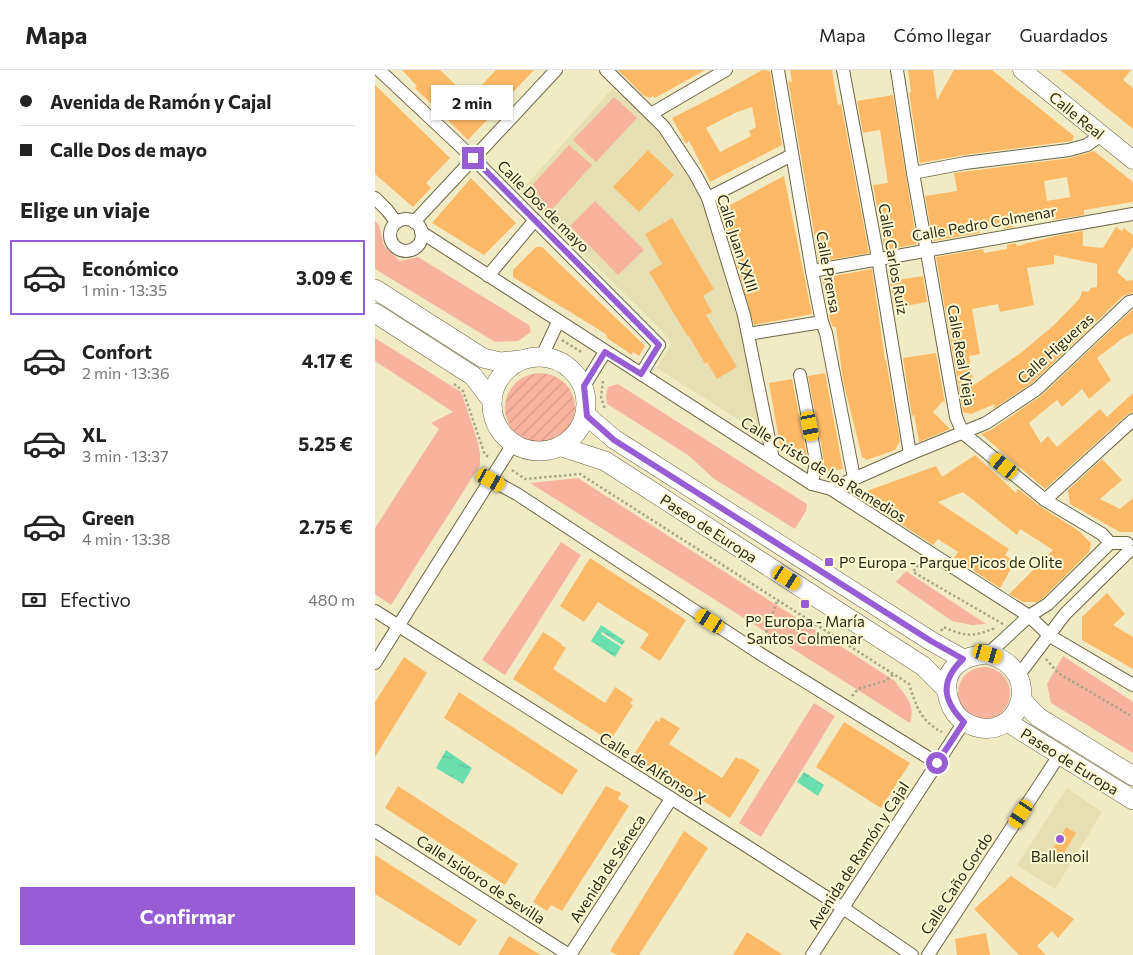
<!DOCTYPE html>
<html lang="es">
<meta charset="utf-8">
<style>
:root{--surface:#fff;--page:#f2f2f2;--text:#222;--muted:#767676;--line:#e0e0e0;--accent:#975dd5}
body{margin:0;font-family:Commissioner,sans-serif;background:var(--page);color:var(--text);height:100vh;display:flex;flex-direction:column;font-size:19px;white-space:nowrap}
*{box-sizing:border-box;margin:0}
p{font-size:16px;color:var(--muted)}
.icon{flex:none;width:28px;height:28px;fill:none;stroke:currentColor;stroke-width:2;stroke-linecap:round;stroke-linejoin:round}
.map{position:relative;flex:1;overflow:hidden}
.drawer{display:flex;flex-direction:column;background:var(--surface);width:375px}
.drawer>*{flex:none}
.guide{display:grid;align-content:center;height:110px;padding:0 20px;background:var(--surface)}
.end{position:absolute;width:22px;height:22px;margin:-11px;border:6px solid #975dd5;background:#fff;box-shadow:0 0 0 2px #fff}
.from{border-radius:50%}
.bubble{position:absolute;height:35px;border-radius:0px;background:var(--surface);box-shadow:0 1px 4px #0004;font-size:16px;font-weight:700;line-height:35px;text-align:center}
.car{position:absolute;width:15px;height:30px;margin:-15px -8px;border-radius:6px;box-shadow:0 0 4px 1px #0007;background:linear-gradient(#f5c518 24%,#345 0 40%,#f5c518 0 76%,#345 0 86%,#f5c518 0)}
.guide b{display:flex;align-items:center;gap:18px;height:48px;font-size:19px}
.guide b+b{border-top:1px solid var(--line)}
.guide i{width:12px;height:12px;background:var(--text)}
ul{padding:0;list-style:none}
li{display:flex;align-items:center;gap:15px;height:75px;margin:0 10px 8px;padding:0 10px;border:2px solid transparent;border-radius:0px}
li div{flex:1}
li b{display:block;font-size:19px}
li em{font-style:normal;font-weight:700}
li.active{border-color:var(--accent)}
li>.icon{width:45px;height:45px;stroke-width:1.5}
h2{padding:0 20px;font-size:22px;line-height:60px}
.pay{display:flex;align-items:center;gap:12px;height:55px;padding:0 20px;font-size:19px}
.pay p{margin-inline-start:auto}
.action{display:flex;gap:10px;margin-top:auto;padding:10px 20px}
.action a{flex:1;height:58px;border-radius:0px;background:var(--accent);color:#fff;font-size:20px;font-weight:700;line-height:58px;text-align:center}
header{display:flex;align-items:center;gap:30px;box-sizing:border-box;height:70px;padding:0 25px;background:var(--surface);border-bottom:1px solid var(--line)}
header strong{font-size:24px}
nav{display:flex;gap:28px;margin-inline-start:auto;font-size:18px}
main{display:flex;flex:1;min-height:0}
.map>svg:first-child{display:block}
.built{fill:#e6dfb3}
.green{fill:#f8b39e}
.garden{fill:url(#garden-furrows)}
.water{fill:url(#water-ripples)}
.building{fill:#feb967;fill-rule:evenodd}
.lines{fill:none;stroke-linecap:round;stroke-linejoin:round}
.street-casing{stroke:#6d6846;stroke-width:14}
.secondary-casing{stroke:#6d6846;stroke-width:19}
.primary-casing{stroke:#6d6846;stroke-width:20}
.path{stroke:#a9a587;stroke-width:2.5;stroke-dasharray:2.5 2.5;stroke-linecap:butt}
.street{stroke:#fff;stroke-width:12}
.secondary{stroke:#fff;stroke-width:18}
.primary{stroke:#fff;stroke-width:19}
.route{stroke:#975dd5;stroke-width:6}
.poi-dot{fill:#975dd5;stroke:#fef9d2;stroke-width:2}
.labels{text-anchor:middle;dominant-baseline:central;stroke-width:4;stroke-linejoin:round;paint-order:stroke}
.street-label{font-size:15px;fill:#2a281a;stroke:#fef9d2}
.poi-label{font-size:15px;fill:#2a281a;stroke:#fef9d2}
</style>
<header>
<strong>Mapa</strong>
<nav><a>Mapa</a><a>Cómo llegar</a><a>Guardados</a></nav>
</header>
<main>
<section class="drawer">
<div class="guide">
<b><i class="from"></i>Avenida de Ramón y Cajal</b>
<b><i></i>Calle Dos de mayo</b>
</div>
<h2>Elige un viaje</h2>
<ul>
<li class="active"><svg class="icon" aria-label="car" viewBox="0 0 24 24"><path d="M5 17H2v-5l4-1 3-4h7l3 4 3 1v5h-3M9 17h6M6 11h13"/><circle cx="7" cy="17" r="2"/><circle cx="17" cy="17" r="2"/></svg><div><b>Económico</b><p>1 min · 13:35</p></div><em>3.09 €</em></li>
<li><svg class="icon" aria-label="car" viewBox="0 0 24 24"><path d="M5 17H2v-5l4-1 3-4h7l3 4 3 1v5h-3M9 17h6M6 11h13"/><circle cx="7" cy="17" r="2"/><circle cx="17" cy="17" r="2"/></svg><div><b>Confort</b><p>2 min · 13:36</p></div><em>4.17 €</em></li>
<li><svg class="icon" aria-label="car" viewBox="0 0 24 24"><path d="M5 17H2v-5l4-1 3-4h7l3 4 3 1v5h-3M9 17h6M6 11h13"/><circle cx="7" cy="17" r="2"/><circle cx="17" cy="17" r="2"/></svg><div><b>XL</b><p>3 min · 13:37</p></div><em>5.25 €</em></li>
<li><svg class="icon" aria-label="car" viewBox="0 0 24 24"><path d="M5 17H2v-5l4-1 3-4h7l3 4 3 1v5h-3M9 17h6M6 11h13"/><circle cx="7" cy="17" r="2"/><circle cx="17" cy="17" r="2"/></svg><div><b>Green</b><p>4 min · 13:38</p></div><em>2.75 €</em></li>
</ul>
<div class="pay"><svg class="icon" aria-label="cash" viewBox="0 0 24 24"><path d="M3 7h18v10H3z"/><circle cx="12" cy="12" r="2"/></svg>Efectivo<p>480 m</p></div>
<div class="action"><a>Confirmar</a></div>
</section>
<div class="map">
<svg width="758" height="885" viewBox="0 0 758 885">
<defs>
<pattern id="garden-furrows" width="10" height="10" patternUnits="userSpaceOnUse" patternTransform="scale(1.25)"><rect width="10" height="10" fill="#f8b39e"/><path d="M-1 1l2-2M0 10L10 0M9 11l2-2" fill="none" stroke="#d59a88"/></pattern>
<pattern id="water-ripples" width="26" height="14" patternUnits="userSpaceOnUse" patternTransform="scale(1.25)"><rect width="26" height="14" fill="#6cdfae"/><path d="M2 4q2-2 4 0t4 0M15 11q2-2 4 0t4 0" fill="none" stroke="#5ebf95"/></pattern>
</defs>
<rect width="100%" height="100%" fill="#f1ebc5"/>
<!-- built -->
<g class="built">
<path d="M238 18 287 61 328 132 367 263 386 364 282 298 297 273 285 259 145 122Z"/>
<path d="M692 718 727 742 680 819 642 795Z"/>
</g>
<!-- green -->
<g class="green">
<path d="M239 27 262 48 221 92 198 70Z"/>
<path d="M194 75 217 95 173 144 150 123Z"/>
<path d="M220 131 269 180 243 205 195 156Z"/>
<path d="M0 151 4 155 9 176 25 191 43 187 154 255 156 262 143 271 120 272 0 199Z"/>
<path d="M0 268 86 322 102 369 105 383V395L16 535 0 524V458L64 359 56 353 78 342 0 291Z"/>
<path d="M243 314 432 434 431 441 420 459 338 408 313 385 232 334 231 326 233 317Z"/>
<path d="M203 408 520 611C530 627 541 632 535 653L155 413Z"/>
<path d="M186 472 206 485 130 605 107 590Z"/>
<path d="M531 501 611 554 597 555 577 551 521 512Z"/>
<path d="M688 586 758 632V683L676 633 672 614Z"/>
<circle cx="609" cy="623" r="26"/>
<path d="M439 633 460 646 386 767 364 753Z"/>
</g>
<!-- garden -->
<circle class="garden" cx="165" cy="338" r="35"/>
<!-- water -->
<g class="water">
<path d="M226 555 250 571 247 575 227 562 226 564 246 577 240 587 216 571Z"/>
<path d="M71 680 97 698 88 714 61 698Z"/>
<path d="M429 702 449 715 443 726 422 712Z"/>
</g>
<!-- building -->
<g class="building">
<path d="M27 0H65L94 28 121 0H159L93 70 40 18 42 16Z"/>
<path d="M243 0H330L280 28 278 26 274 28 268 25Z"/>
<path d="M387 0 395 1 407 75 335 112 314 71 311 74 297 48 350 21ZM377 37 381 57 374 61 376 66 345 82 331 58 360 43Z"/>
<path d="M415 0H457L463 35 466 34 494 183 444 192 413 10 417 13Z"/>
<path d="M533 0H558L562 30 579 0H617L699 66 697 71 589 85 545 93 534 23 536 22Z"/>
<path d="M685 0H756L748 10 758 18V59Z"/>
<path d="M0 15 75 88 51 113 56 118 38 137 0 104Z"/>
<path d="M518 25 542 174 510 180 498 115 513 113 505 60 488 63 482 31Z"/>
<path d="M273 80 299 105 264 142 238 117Z"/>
<path d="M719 81 758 112V132L709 140V145L678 150 677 146 638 153 639 157 629 159 628 155 604 159 605 163 558 171 550 126 582 121 579 103 695 88ZM692 107 695 127 672 131 669 111Z"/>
<path d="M409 106 437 244 379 255 346 140Z"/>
<path d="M96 108 141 153 109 185 57 153Z"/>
<path d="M297 148 339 219 328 226 337 242 331 245 362 297 342 309 332 292 330 294 314 266 313 267 274 202 287 194 270 164Z"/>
<path d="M741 157 747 161 749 158 758 165V177L742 202 752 211 758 210V223L748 226 657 313 618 339 620 334 596 344 588 342 561 187 608 179 609 183 632 179V175L641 173 642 176 680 166 708 161V176L728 178ZM679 185 722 194V217L716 218 713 222 707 221 705 228 679 255 647 282 599 315 594 286 605 284 597 239 623 234 625 242 659 235 652 198 679 194Z"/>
<path d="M161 177H167L270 276 264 286 258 282 257 285 232 268 231 264 138 207V200Z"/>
<path d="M497 199 510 290H511L525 371 520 380 492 390 487 387 468 311 461 257H458L455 250 447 208Z"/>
<path d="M548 206 552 232 519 238 515 211Z"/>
<path d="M758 239V263L748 268 722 288 736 310 714 329 707 319 687 337 682 330 654 353 666 373 673 366 682 377 725 339 732 347 758 323V342L753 344 670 419 606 364 616 360 667 325Z"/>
<path d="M561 283 570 333 568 331 558 342 575 359 544 372 539 344 537 347 528 288Z"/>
<path d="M450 303 468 399 449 402 448 401 449 390 433 306Z"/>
<path d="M417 309 433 391V392L405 376 394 313Z"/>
<path d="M600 385 641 423 643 419 666 437 704 461 716 473 714 482 668 528 662 532H648L634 524 678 480 645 459 642 465 588 422 563 432 634 479 630 485 640 492 625 518 579 488 583 482 563 469 558 475 494 433 492 421 561 396 567 407Z"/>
<path d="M727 389 747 410 725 429 745 439 758 428V462H745L695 434 693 420Z"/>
<path d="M215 488 311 550 285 591 265 578 274 564 223 532 209 552 185 536Z"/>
<path d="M732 523 750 544 738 555 758 567V599L707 570V547Z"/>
<path d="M168 562 187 574 186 575 191 578 178 599 230 633 240 617 258 629 255 634 258 635 235 671 138 609Z"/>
<path d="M29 587 52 603 0 687V632Z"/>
<path d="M84 622 203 700 187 725 69 648Z"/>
<path d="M286 647 305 658 294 674 347 708 361 687 365 690 366 688 385 700 355 748 258 686 281 650 284 652Z"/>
<path d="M469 652 535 693 506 738 441 697Z"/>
<path d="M23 716 143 794 130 815 10 738Z"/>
<path d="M231 716 246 723 243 729 254 736 187 841 176 835 172 841 158 832Z"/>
<path d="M691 757 701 763 683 793 673 787Z"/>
<path d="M309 761 333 778 264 885H242L235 881Z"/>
<path d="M0 785 102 850 85 876 0 824Z"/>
<path d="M636 806 699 849 683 868 677 861 662 876 671 885H644L599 839Z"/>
<path d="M372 862 408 885H358Z"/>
<path d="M611 863 615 885H582L580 869Z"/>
<path d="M134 866 166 885H123Z"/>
</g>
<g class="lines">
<defs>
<g id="street">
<path d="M4 0 98 88 284 275 266 304"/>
<path d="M231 0 289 57 320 104 333 128 369 245 398 389"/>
<path d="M403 0 437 201 447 252 451 263 479 408"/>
<path d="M468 0 503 188 535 384"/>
<path d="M522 0 538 103 581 347 588 363 670 430 727 464 735 473H752"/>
<path d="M276 44 351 0"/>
<path d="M538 103 590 93 694 80 712 75 726 65"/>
<path d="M0 128 12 140 21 152"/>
<path d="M333 128 417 85"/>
<circle cx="31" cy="165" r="16"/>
<path d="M39 152 181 0"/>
<path d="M46 162 437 414 456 419 654 546 675 566 758 615"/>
<path d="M437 201 758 144"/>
<path d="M113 206 160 150"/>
<path d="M373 264 447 252"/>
<path d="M167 286 183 252"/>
<path d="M425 305 441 391 437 414"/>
<path d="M209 316 230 282"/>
<path d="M116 410 142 424 384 583 562 693"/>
<path d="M456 419 535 384 611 353 662 319 754 232 758 231"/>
<path d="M670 430 758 350"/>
<path d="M0 541 367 773 468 838 537 885"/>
<path d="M613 584 654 546 673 534 735 473"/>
<path d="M0 593 138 374"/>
<path d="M643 606 690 544 754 481"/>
<path d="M0 761 194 885"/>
<path d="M195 885 296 729"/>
<path d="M437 885 589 652"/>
<path d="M553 885 685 684"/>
</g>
<path id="secondary" d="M647 0 758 90"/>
<g id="primary">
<path d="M0 219 108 288 125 292 145 290"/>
<path d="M0 243 98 306 117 331"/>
<circle cx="164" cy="334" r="47"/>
<path d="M212 346 239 369 556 571 588 589"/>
<path d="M187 377 230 391 548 596 572 620"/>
<path d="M613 584C673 601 643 675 596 655 588 652 581 646 577 638 562 605 581 586 613 584Z"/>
<path d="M646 629 663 647 758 706"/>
<path d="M632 652 758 730"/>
</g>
</defs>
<!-- street casing -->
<use href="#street" class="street-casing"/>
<!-- secondary casing -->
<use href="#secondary" class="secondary-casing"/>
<!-- primary casing -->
<use href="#primary" class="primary-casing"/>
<!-- path -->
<g class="path">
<path d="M187 270 208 283"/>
<path d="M228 311 226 327 230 339"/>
<path d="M79 314 88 321 110 385 115 387"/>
<path d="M137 400 150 409 205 404 534 614C541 635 545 651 567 662"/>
<path d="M546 491 538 502 628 554"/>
<path d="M566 561 569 557C591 567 598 567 620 558"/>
<path d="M388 572 402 531"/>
<path d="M671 589 683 603 758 647"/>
<path d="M477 626 483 619 510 611 519 604"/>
</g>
<!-- street -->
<use href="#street" class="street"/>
<!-- secondary -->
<use href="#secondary" class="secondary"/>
<!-- primary -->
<use href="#primary" class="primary"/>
</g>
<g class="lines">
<!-- route -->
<path class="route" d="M98 88 284 275 266 304 230 282 209 316 212 346 239 370 556 571 588 589C565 611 567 630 589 652L562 693"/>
</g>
<!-- markers -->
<g class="poi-dot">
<rect x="449" y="487" width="10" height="10" rx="2.5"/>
<rect x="425" y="529" width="10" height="10" rx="2.5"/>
<circle cx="685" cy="769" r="5"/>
</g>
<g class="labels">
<!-- street labels -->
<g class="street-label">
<text transform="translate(702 45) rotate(39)">Calle Real</text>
<text transform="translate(169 136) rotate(45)">Calle Dos de mayo</text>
<text transform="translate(609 153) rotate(-10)">Calle Pedro Colmenar</text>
<text transform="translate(363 173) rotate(72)">Calle Juan XXIII</text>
<text transform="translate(519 189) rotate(80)">Calle Carlos Ruiz</text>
<text transform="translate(454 202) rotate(80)">Calle Prensa</text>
<text transform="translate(680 278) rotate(-42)">Calle Higueras</text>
<text transform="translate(587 285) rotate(80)">Calle Real Vieja</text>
<text transform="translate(449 399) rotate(31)">Calle Cristo de los Remedios</text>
<text transform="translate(334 458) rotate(33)">Paseo de Europa</text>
<text transform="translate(695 691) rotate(32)">Paseo de Europa</text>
<text transform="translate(278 698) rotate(32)">Calle de Alfonso X</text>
<text transform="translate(483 785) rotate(-57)">Avenida de Ramón y Cajal</text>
<text transform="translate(232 798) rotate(-57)">Avenida de Séneca</text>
<text transform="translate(106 809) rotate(33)">Calle Isidoro de Sevilla</text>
<text transform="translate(581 813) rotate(-57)">Calle Caño Gordo</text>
</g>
<!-- poi labels -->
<g class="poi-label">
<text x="464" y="492" text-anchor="start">Pº Europa - Parque Picos de Olite</text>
<text x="430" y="551">Pº Europa - María<tspan x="430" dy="17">Santos Colmenar</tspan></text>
<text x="685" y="786">Ballenoil</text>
</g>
</g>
</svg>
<i class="end from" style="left:562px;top:693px"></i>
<i class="end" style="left:98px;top:88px"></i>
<div class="bubble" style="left:56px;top:15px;width:82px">2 min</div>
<i class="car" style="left:435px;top:356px;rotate:169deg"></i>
<i class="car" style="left:629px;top:396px;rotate:309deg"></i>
<i class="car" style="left:116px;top:410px;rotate:119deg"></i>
<i class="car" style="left:412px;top:508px;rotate:123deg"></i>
<i class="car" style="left:335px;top:551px;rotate:303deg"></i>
<i class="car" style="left:613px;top:584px;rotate:106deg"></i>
<i class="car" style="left:646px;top:744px;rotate:213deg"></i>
</div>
</main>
